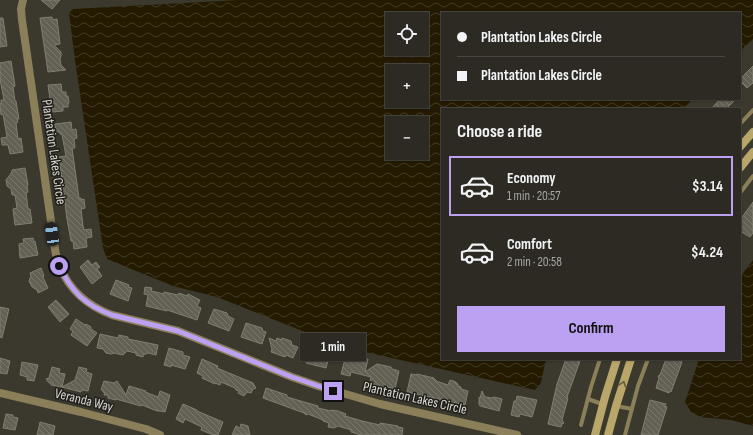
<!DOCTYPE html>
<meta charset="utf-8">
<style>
:root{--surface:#2c2a22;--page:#38362f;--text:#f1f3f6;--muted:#a6a7a5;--line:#484640;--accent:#bca0f2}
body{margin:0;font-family:"Sofia Sans Condensed",sans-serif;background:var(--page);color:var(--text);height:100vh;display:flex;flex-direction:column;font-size:15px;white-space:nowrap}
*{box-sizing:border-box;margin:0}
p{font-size:13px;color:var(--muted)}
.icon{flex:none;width:22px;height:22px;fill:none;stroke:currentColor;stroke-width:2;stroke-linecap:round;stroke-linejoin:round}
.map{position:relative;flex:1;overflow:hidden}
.sheet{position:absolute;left:441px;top:108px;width:300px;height:252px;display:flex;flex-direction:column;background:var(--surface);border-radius:0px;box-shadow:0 1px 3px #0004,0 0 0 1px var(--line)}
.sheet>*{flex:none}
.hud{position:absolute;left:441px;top:12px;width:300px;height:88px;border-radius:0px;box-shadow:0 1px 3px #0004,0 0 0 1px var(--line);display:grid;align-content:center;height:88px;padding:0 16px;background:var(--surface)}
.controls{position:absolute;left:385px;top:12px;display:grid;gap:8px}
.controls a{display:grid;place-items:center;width:44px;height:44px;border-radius:0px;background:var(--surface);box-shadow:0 1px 3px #0004,0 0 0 1px var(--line);font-size:20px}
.end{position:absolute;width:18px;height:18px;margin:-9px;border:5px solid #bca0f2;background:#111;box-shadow:0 0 0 2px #111}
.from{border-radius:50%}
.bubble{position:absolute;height:28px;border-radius:0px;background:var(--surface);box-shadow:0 1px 3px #0004,0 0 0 1px var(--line);font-size:13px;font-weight:700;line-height:28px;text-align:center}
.car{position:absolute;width:12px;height:24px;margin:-12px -6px;border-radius:5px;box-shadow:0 0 3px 1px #0007;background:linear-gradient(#222 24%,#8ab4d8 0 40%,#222 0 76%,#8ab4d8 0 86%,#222 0)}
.hud b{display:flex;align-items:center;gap:14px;height:38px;font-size:15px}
.hud b+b{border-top:1px solid var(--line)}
.hud i{width:10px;height:10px;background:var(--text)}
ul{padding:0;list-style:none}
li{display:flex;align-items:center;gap:12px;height:60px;margin:0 8px 6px;padding:0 8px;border:2px solid transparent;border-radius:0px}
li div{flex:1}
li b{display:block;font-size:15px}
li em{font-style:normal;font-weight:700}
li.current{border-color:var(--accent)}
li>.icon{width:36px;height:36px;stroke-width:1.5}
h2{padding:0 16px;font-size:18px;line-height:48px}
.action{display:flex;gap:8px;margin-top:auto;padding:8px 16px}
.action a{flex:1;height:46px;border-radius:0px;background:var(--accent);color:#111;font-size:16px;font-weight:700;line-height:46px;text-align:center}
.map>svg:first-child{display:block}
.water{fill:url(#water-waves);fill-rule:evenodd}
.building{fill:url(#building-back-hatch);stroke:#807d71}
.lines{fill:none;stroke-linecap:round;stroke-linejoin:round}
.service{stroke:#8a7f59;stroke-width:4}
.minor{stroke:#8a7f59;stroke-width:8}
.secondary{stroke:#b9a769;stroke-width:8}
.oneway{stroke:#655c3e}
.route{stroke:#bca0f2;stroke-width:5}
.labels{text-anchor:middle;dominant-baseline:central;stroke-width:3;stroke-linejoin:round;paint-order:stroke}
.street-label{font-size:14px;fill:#d9d7d1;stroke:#201f1a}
</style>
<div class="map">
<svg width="753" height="435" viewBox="0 0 753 435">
<defs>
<pattern id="water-waves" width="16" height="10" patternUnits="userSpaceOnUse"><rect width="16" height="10" fill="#231a00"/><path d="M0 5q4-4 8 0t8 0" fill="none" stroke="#423b24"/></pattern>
<pattern id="building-back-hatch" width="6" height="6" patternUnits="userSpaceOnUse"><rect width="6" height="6" fill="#636054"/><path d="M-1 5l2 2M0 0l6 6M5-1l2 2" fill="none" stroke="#79766c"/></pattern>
</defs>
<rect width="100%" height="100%" fill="#3b382d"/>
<!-- water -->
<g class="water">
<path d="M239 0H753V39L740 51V13H442V99H693L683 109H442V359H547L545 363 541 383 535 390 343 347 217 297 173 286 107 259 103 248 75 60 69 13 73 9ZM392 19H422V49H392ZM392 71H422V101H392ZM392 123H422V153H392Z"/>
<path d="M753 260V426L731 420 700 417 691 412 685 402 699 359H740V277Z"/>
</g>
<!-- building -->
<g class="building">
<path d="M41 0H60L52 9Z"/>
<path d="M52 17 53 20 57 19 60 44 54 45 61 52V56L60 59 61 65 66 70 48 72 40 18Z"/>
<path d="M0 18H3L7 46 0 47Z"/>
<path d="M11 61 15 86 13 87 15 101H16L19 119H17L18 122 16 123 18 139 21 138 23 152 10 154 8 145H2L1 138 7 137 3 114 1 115 0 107V104H1V100H4L0 79V63Z"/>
<path d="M753 66V83L747 88 740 81V79Z"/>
<path d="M61 84 62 92H66V96H68L69 103H68V107H63V111L53 112 52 99H50L48 85Z"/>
<path d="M720 99H736L726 109H711Z"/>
<path d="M71 122 72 130 76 129 77 138 74 139 75 148H72L79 198H81V200L84 199 85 208 81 209 83 226 84 230 91 229 92 237 86 238 87 247 74 249 73 241H71L67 219 59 157 66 156 63 140 62 134H60V132H56L55 124Z"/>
<path d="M25 168 28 185 27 186 28 192 26 193 28 209H30L32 223 15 225 13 209 17 208 15 195H12L11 189 7 186 6 180 12 172V170Z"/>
<path d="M753 202V233L750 237 740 231V220Z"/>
<path d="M33 238 34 242 35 241 38 255 20 258 19 244 24 243 23 239Z"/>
<path d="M88 260 92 265 96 262 100 267 97 269 102 276 92 284 80 267Z"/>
<path d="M41 268 44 276 43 277 48 288 38 293 37 290 32 287 29 281 31 276 30 273Z"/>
<path d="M116 280 129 285 128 287 132 288 128 301 110 294Z"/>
<path d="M145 287 152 288 151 291 164 294V292L178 295 179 293 187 296 188 294 200 300 197 306 201 308 197 320 167 310V311L146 306 148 295 144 294Z"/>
<path d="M56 300 69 314 60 322 48 307Z"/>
<path d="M0 307 9 309 2 338 0 337Z"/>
<path d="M214 309 227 313 228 316 234 319 229 331 208 323Z"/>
<path d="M76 319 85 325 86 324 91 327V329L97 333 87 346 71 335 73 331 70 329Z"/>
<path d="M246 323 262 328 263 331 266 332 262 344 241 337Z"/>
<path d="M100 334 118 338 119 335 128 337V339L158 345 156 355 148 353 143 355V357L136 355V353L127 351 123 355 114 353 111 354 106 353 103 349 97 348Z"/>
<path d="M269 338 276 341 277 338 282 340V338L291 341 292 345 298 347 293 358 286 355 285 357 271 352 272 349Z"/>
<path d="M169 348 183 352V355L190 357 185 369 171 365V367L164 365Z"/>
<path d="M316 349 323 351V353L329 357 326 368 306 363 310 351 315 352Z"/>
<path d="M350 352 366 356 365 359H368L365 372 377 364 391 367 392 369 399 371 395 389 387 387 386 388 370 383 371 377 351 372 350 376 341 374 345 359H347Z"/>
<path d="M0 358 10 361 7 374 0 373Z"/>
<path d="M202 359 218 366 217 368 253 383 256 388 253 389 251 393 247 392 244 396 238 393 239 391 236 390 235 388 221 382 220 385 215 383V384L202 378 203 376 197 373Z"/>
<path d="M566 359H580V361L567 397 568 398 562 420 564 423 562 424 561 427 548 424 557 384Z"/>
<path d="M666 359H682L681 362H682L671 392 670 391 669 393 656 388 659 378 658 376 660 375Z"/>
<path d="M22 362 38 365 34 381 27 380V377L20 375Z"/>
<path d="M52 367 60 369 59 373 65 374 62 387 51 385V383H49L46 379 49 378Z"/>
<path d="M79 367 87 369 86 372 92 374 88 391 82 390 81 392 62 387 75 380Z"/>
<path d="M411 374 417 375V374L434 378V379L436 380V381L448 385 450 380 456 382V383L458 384V386L461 387V389L468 391 465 405 407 392Z"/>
<path d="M104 381 114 383 117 381 126 395 129 386 146 391 145 392 158 397 160 391 170 395 165 412 160 411H157L142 405 141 406 116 399V400L108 398V395H104L105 393 103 392V390H101Z"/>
<path d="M266 388 287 395V397L318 406V408L331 411V410L338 411 346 414 345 416 362 421 380 425V423L398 426V427L403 428 402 435H361L351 432V430L338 426 334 428 328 427 329 423 323 421V420L308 414 306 415 304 413 263 398Z"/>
<path d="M482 391 485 397 492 398 494 397 502 399 499 411 480 406 479 404V397L480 398Z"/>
<path d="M517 396 537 400 532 417 520 414 519 417 511 415 514 401H516Z"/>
<path d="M650 400 666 404 665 406 667 407 658 435H641Z"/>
<path d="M183 404 197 410V411L223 422 218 435H214L201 430 202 427 185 419 183 423 176 419Z"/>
<path d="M6 414 13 415V417L18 418 15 430 3 428Z"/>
<path d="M40 422 55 426 53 435H37Z"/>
<path d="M241 424 248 426 250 435H232L236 426 240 428Z"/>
</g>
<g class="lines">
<!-- service -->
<g class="service">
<path d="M740 124 753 110"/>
<path d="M740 193 753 176"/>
<path d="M588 399 602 404"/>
<path d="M616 406 632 409"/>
<path d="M581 425 591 387 600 359"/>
<path d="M625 435 638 386 648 359"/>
</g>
<!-- minor -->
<g class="minor">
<path d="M23 0 21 9 22 20 55 249C56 255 57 262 60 267 70 291 88 306 112 315L178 331 203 341 292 377 318 386 380 404 517 435"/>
<path d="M0 393 81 412 146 429 160 435"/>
</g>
<!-- secondary -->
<g class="secondary">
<path d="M740 147 753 132"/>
<path d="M740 168 753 152"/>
<path d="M595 435 605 397 617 359"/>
<path d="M608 435 616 406 631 359"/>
</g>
</g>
<!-- one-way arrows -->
<defs><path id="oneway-chevron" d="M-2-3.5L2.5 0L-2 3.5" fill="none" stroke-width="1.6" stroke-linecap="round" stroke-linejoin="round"/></defs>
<use class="oneway" href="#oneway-chevron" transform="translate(623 384) rotate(-72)"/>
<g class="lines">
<!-- route -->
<path class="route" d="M59 266C72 292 85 305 112 315L178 331 203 341 292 377 333 391"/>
</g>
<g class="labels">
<!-- street labels -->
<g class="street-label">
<text transform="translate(54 152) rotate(82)">Plantation Lakes Circle</text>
<text transform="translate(415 398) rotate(13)">Plantation Lakes Circle</text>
<text transform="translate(84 400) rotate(14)">Veranda Way</text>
</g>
</g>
</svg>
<div class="controls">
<a><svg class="icon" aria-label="locate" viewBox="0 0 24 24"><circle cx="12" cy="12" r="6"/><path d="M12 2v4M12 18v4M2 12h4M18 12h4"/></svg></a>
<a>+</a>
<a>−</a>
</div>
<i class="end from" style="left:59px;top:266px"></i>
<i class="end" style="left:333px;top:391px"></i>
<div class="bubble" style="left:300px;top:333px;width:66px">1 min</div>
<i class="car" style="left:52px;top:234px;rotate:352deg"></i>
<div class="hud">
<b><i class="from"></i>Plantation Lakes Circle</b>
<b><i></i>Plantation Lakes Circle</b>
</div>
<section class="sheet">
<h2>Choose a ride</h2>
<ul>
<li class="current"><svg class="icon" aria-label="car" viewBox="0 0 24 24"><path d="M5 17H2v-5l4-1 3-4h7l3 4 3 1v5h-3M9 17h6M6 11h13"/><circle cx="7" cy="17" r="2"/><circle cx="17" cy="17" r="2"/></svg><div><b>Economy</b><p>1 min · 20:57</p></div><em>$3.14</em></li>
<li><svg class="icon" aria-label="car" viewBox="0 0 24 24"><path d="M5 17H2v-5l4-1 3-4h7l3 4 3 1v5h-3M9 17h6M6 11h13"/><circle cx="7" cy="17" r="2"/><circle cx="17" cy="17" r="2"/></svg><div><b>Comfort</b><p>2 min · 20:58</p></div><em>$4.24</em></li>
</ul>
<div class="action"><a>Confirm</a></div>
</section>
</div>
